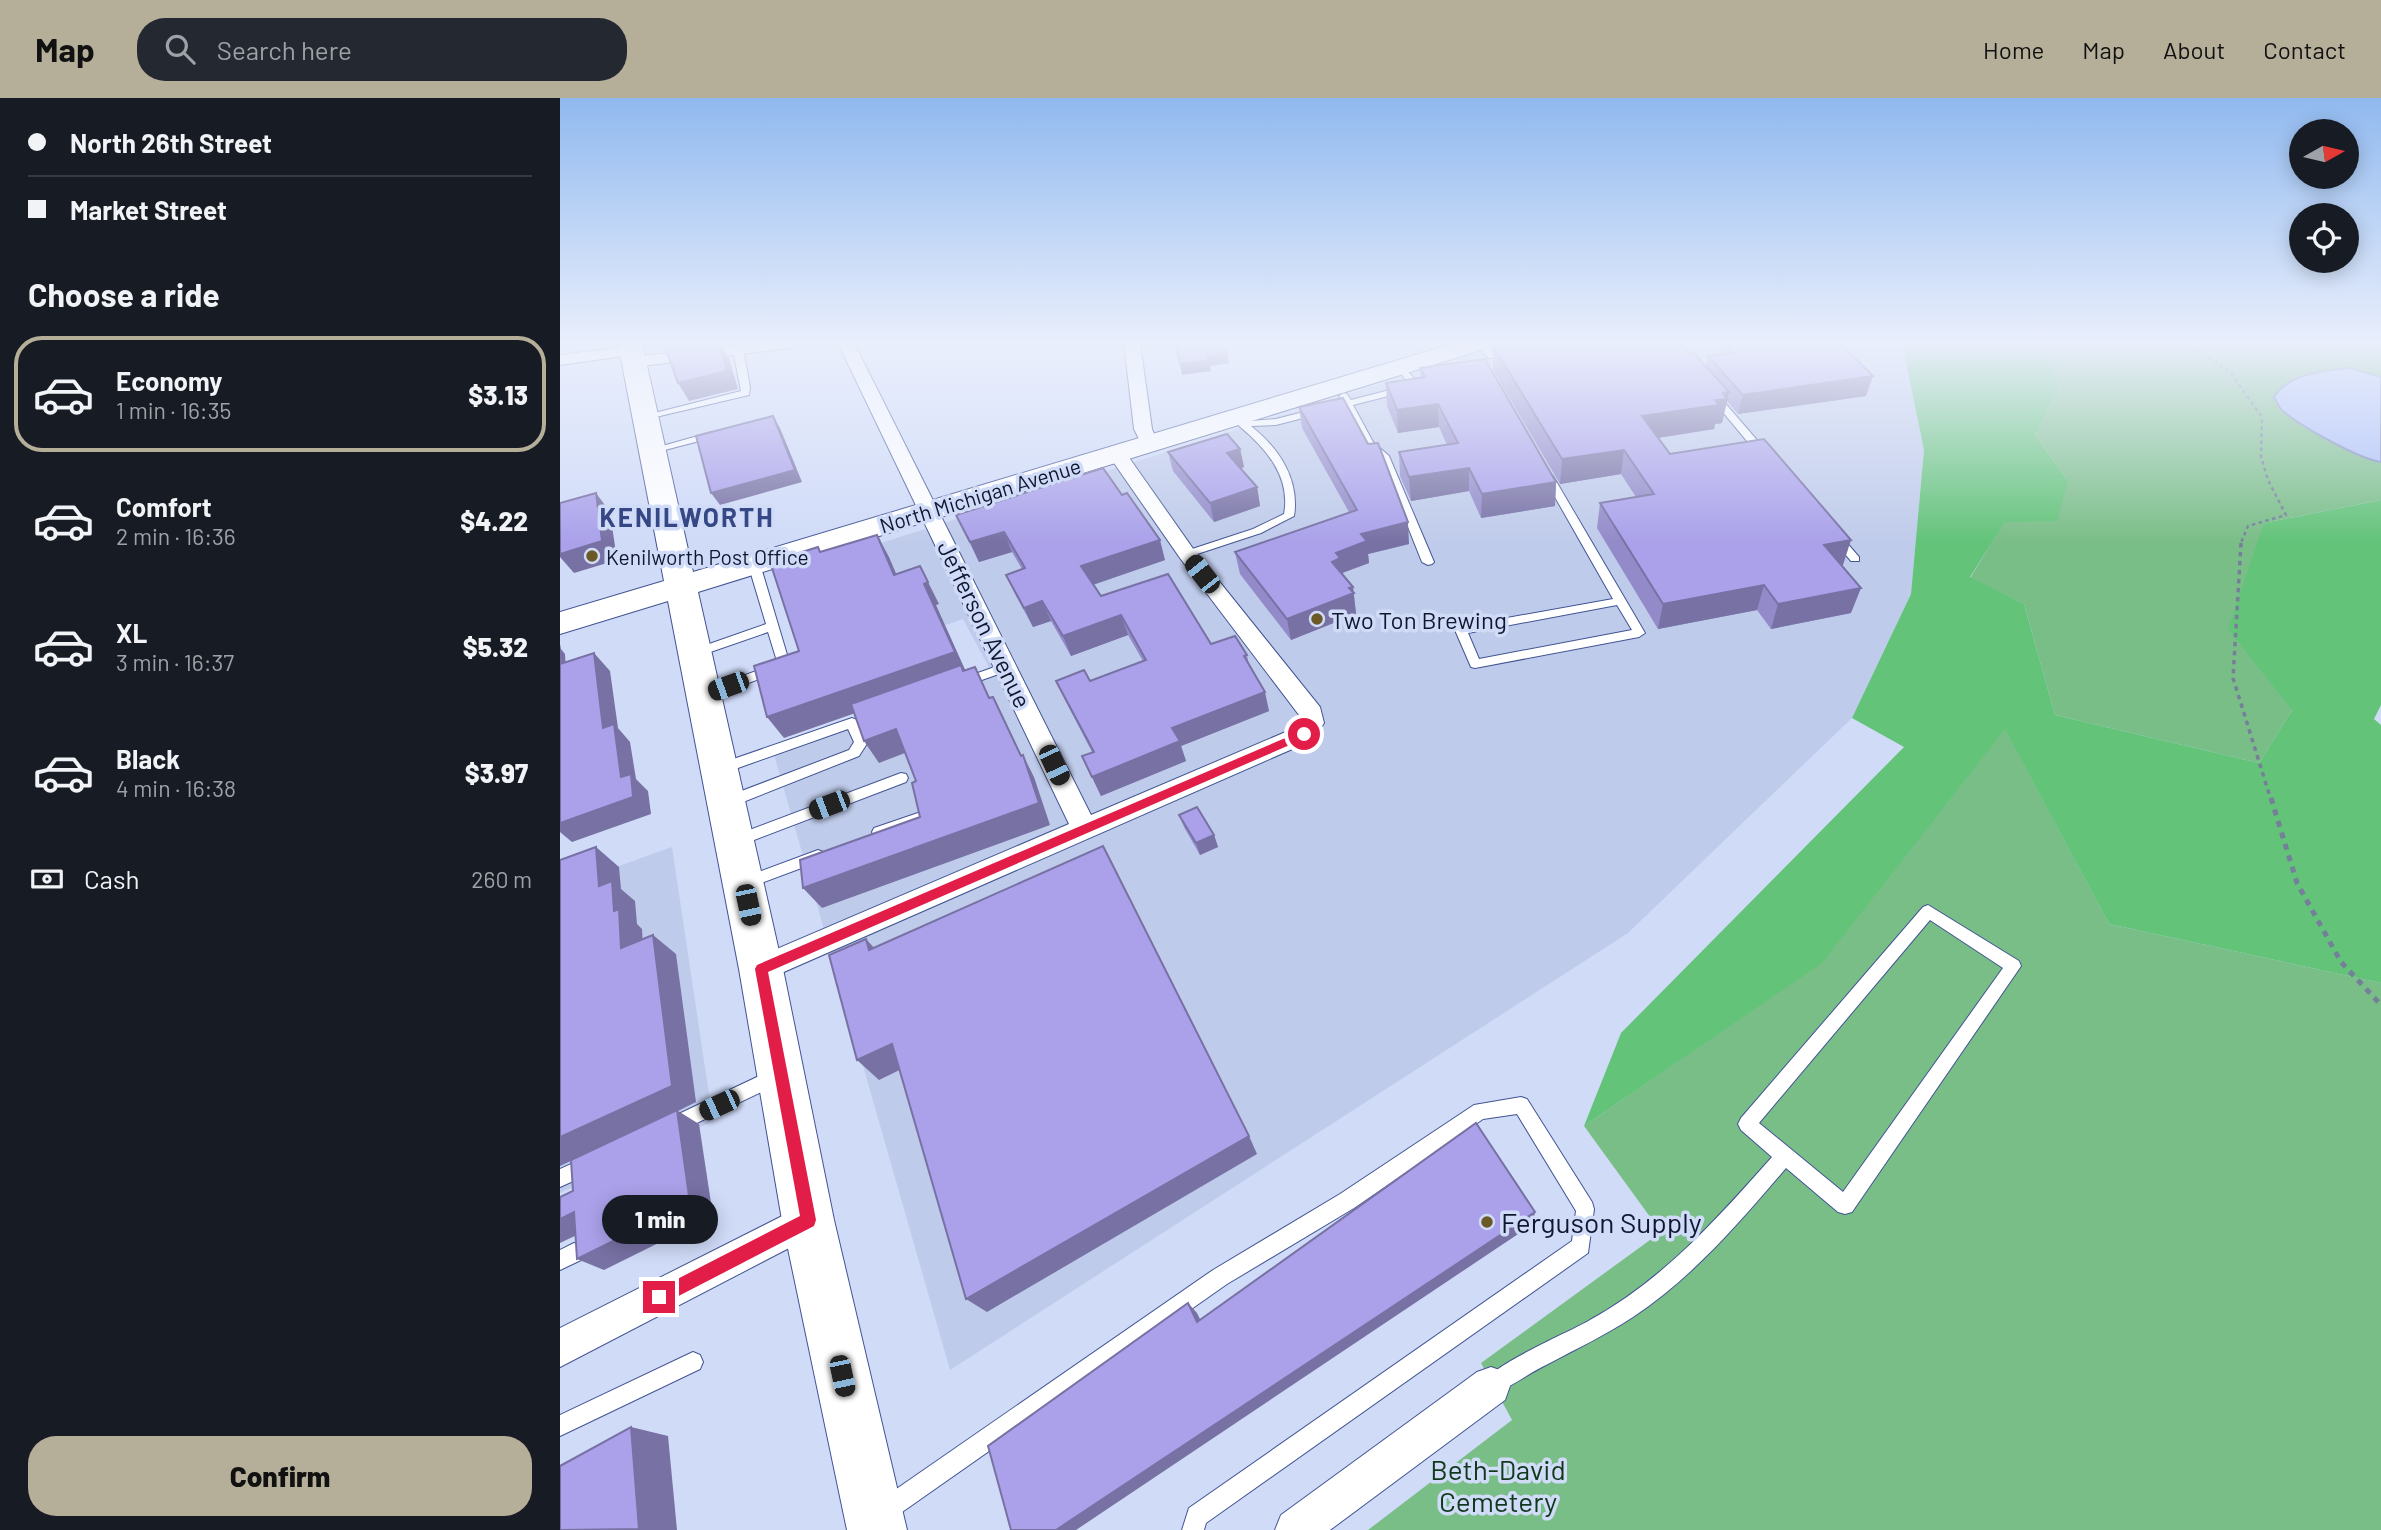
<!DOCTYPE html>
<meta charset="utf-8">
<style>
:root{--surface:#171b24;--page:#242831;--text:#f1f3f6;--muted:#9ea1a6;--line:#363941;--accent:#b5ae99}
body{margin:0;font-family:Barlow,sans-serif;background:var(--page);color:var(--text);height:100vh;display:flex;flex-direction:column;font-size:26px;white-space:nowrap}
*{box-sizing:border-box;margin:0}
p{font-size:23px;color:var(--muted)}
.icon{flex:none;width:38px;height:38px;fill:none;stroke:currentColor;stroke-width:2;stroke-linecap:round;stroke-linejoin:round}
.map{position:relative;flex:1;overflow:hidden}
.drawer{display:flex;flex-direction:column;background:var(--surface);width:560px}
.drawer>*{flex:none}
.banner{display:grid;align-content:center;height:154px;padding:0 28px;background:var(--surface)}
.needle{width:46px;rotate:82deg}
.buttons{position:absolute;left:1729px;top:21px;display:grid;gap:14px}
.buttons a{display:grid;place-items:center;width:70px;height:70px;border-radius:50%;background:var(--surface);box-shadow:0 4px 18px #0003;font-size:35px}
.end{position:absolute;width:32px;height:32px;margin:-16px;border:9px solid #e11d48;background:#fff;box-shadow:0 0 0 4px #fff}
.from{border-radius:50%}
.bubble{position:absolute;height:49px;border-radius:24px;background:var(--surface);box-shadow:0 4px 18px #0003;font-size:23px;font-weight:800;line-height:49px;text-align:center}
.car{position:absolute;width:21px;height:42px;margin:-21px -10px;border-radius:9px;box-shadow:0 0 5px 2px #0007;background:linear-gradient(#222 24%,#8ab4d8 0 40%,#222 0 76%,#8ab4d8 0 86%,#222 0)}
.banner b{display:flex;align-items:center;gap:24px;height:66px;font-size:26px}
.banner b+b{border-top:2px solid var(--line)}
.banner i{width:18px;height:18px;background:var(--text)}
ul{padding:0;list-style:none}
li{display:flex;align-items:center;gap:21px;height:116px;margin:0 14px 10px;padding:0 14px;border:4px solid transparent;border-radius:28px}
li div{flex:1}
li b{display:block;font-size:26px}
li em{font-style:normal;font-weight:800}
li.active{border-color:var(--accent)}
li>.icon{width:63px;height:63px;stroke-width:1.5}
h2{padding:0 28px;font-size:32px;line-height:84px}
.pay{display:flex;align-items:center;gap:18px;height:77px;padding:0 28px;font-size:26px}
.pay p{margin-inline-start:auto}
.button{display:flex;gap:14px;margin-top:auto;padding:14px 28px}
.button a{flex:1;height:80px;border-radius:28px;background:var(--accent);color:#111;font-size:28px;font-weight:800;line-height:80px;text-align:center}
header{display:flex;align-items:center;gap:42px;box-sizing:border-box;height:98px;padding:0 35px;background:var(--accent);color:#111}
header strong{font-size:33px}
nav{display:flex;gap:38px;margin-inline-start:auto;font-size:24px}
.search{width:490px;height:63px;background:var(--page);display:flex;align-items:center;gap:18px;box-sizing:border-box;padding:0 24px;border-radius:28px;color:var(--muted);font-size:26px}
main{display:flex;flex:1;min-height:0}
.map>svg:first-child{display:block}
.built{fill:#bfcbea}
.green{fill:#7abe87}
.forest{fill:#63c379}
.water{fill:#acc0f9;stroke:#7d8dbd;stroke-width:2}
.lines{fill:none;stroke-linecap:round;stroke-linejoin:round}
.lane-casing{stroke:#415493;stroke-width:2}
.street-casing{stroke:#415493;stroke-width:2}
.secondary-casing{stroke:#415493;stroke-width:2}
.path-far2{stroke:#757f9a;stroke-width:2.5;stroke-dasharray:3.5 3.5;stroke-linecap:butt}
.path-far1{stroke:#757f9a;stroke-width:3.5;stroke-dasharray:4.5 4.5;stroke-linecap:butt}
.path{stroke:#757f9a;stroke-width:5;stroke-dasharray:6 6;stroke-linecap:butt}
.lane{fill:#fff;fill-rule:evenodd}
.street{fill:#fff;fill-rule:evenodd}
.secondary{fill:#fff;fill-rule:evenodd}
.wall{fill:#928ac9}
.shaded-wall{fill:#7771a4}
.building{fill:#aaa1ea;stroke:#7771a4;stroke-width:2}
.route{fill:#e11d48}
.poi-dot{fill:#6b5927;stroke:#d0dbf8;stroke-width:2.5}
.labels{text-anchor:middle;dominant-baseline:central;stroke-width:7;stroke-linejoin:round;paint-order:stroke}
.far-street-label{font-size:21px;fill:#0f1730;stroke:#d0dbf8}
.far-poi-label{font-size:21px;fill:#0f1730;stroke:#d0dbf8;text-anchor:start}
.poi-label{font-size:24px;fill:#0f1730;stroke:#d0dbf8;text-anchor:start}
.street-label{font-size:24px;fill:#0f1730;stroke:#d0dbf8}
.far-district-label{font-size:26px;font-weight:bold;letter-spacing:2px;fill:#354784;stroke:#d0dbf8}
.near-poi-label{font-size:28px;fill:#0f1730;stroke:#d0dbf8;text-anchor:start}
.near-park-label{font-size:28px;fill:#10381a;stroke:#d0dbf8}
</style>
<header>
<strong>Map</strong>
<div class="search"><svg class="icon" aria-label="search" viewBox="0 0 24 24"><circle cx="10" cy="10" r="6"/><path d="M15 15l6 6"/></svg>Search here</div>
<nav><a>Home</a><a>Map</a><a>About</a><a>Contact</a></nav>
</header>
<main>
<section class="drawer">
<div class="banner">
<b><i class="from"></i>North 26th Street</b>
<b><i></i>Market Street</b>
</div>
<h2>Choose a ride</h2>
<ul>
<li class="active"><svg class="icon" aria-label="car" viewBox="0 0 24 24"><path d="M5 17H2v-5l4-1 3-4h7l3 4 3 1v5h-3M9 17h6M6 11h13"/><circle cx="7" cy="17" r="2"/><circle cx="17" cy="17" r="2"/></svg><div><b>Economy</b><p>1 min · 16:35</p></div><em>$3.13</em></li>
<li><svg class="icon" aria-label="car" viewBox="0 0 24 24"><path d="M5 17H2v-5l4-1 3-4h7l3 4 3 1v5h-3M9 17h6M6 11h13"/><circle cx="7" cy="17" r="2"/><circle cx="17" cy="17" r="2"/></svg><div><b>Comfort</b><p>2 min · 16:36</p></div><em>$4.22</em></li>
<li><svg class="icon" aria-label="car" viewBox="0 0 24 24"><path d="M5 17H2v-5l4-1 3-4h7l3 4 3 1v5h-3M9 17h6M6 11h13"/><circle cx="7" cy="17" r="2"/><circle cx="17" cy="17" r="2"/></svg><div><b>XL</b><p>3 min · 16:37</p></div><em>$5.32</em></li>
<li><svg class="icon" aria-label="car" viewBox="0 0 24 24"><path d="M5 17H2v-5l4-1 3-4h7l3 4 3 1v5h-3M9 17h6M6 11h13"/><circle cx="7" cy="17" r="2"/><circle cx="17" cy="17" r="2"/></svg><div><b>Black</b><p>4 min · 16:38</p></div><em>$3.97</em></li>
</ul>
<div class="pay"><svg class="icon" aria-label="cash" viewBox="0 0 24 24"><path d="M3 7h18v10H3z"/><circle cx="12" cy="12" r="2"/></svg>Cash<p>260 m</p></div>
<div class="button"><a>Confirm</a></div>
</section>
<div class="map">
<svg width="1821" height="1432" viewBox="0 0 1821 1432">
<rect width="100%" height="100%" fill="#d0dbf8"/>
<!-- built -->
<g class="built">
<path d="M947 245H1342L1364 352 1351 496 1292 620 1068 835 390 1272 213 653 431 573 403 521 304 555 268 462Z"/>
<path d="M112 749 153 1023 0 1095V789Z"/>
</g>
<!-- green -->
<g class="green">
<path d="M1485 245H1821V402L1704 425 1732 612 1699 665 1495 617 1464 506 1410 480 1445 423 1508 383 1475 337 1499 290Z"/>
<path d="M1445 630 1549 826 1821 885V1432H808L952 1322 921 1265 1101 1134 1024 1028 1262 864Z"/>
</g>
<!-- forest -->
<path class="forest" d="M1342 245H1485L1499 290 1475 337 1508 383 1497 423 1445 424 1410 479 1464 506 1495 617 1699 665 1732 612 1668 531 1704 425 1821 402V607L1814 621 1821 627V885L1549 826 1445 631 1262 865 1024 1028 1061 935 1344 649 1292 620 1351 496 1364 352Z"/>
<!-- water -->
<path class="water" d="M1790 270 1821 279V364C1799 361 1740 328 1723 313 1719 310 1717 304 1714 299 1729 275 1763 273 1790 270Z"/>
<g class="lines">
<defs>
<g id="lane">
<path d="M917 245H925L933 255 951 252 955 255 951 258 928 260Z"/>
<path d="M179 248 183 251 190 289 189 297 83 322V318L181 293 174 257 175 251Z"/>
<path d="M840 266 856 282 852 292 793 307 813 344 829 358 874 464 872 466 868 467 862 464 820 359 804 346 785 309 716 327 691 328C719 350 740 382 734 418L701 435 631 458H623V454L693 431 724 416C731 379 706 350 679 328V324L716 321 783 304 779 298 784 295 787 296 791 302 845 288 846 282 836 269Z"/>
<path d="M1152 297H1158L1209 356V360H1201L1152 301Z"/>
<path d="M152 334 157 337 155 339 93 355 88 352Z"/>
<path d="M988 375 993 378 1085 535 1079 539 915 570 911 569 895 532 897 529 1053 501 983 378ZM1057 507 1072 532 919 561 908 535Z"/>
<path d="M1276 436 1280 437 1299 459V463H1291L1272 441V437Z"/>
<path d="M194 463 200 466 228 560 221 573 148 600H140L138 597 140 594 212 567 216 560 208 534 136 559 130 555 132 552 206 526 188 466Z"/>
<path d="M446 565 450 566 452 569 450 572 402 589 396 585 398 582Z"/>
<path d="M292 620 297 622 308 644 299 658 173 708H163L161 704 163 700 289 652 294 644 288 631 161 676 154 671 156 667Z"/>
<path d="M341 675 346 676 348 680 346 684 181 747H171L169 743 171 739Z"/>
<path d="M358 715 363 716 365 720 363 724 319 740 314 738 312 734 314 730Z"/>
<path d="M258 752 263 754 265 758 263 762 185 791 180 789 178 785 180 781Z"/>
<path d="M1368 807 1459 863 1461 868 1292 1114 1285 1116 1278 1114 1226 1070C1180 1124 1132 1180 1073 1219 1046 1237 1016 1251 988 1266 969 1275 951 1289 932 1297L925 1294 922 1287C930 1267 1008 1235 1030 1222 1103 1182 1158 1120 1212 1059L1181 1032 1178 1026 1181 1020 1363 809ZM1370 822 1443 870 1283 1094 1199 1025Z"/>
<path d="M214 971 220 973 222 979 220 985 118 1034 112 1037 106 1034 103 1028 106 1022Z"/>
<path d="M961 999 967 1001 1032 1104 1034 1111 1028 1155 646 1425 644 1432H622L629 1410 1012 1143 1016 1113 957 1016 923 1021 794 1110 667 1186 335 1419 327 1422 319 1419 316 1411 319 1403 653 1172 780 1096 914 1007Z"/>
<path d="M27 1059 33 1062 36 1068 33 1074 0 1089V1071Z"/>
<path d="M14 1145 21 1148 24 1155 21 1162 0 1172V1152Z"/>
<path d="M133 1254 140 1257 143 1264 140 1271 0 1338V1317Z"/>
</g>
<g id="street">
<path d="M191 245H238L230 250 74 269 66 264 74 259Z"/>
<path d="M278 245H294L531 717 735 630 740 624 739 617 620 460 547 355 549 351H563L634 452 760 609 764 625 753 642 201 884 191 880 186 871 191 862 509 726Z"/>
<path d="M564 245H580L592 331 598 345 595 349H583L574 331Z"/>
<path d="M71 248 79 253 77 256 0 267V257Z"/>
<path d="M248 1105 260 1110 265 1122 260 1134 0 1269V1230Z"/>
<path d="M931 1269 945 1274 950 1288 945 1302 770 1432H715L721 1417 917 1274Z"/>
</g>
<path id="secondary" d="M58 245H82L133 474 895 245H932L928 250 138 494 223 871 274 1122 347 1432H287L222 1122 179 871 108 503 0 536V514L104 483Z"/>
</defs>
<!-- lane casing -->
<use href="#lane" class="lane-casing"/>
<!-- street casing -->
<use href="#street" class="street-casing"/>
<!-- secondary casing -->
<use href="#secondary" class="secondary-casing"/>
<!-- path-far2 -->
<path class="path-far2" d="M1624 245 1669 273 1702 319 1701 359 1708 382 1726 417 1688 428 1680 447"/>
<!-- path-far1 -->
<path class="path-far1" d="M1681 445 1673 580 1711 702"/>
<!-- path -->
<path class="path" d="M1711 700 1737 785 1781 864 1821 907"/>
<!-- lane -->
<use href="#lane" class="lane"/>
<!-- street -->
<use href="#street" class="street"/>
<!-- secondary -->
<use href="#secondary" class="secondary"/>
</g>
<!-- wall -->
<g class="wall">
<path d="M950 245H1120L1129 256 1146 269 1148 258 1160 256 1162 245H1287L1285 250 1306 298 1178 316 1167 303 1162 325 1155 326 1154 331 1098 340 1110 356 1283 467H1281L1291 515 1211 531 1197 512 1098 531 1037 430 1040 405 1076 399 1061 376 1000 386 933 272V248Z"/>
<path d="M860 270 996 384 995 408 921 420 909 393 851 403 840 378 839 354 887 347 879 329 838 335 827 308 826 285 861 280Z"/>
<path d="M739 309 849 446 808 456 809 465 782 475 793 489 796 516 731 542 680 476 675 454 789 414 742 330Z"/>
<path d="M680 351 684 369 680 371 697 389 700 408 654 424 613 373 608 354Z"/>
<path d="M396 417 605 462 533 487 541 498 651 546 687 557 689 567 709 613 621 648 626 663 541 698 522 658 532 654 505 602 496 583H530L583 563 568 537 511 558 491 523 473 529 455 496 446 477 462 471 452 454 419 464Z"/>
<path d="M619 717 654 737 658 749 640 757 624 729Z"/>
</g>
<!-- shaded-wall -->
<g class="shaded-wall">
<path d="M159 245 169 260 178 291 129 303 118 285Z"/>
<path d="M667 254 669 265 650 268 651 273 622 277 620 266 647 257Z"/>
<path d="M1313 278 1306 298 1178 316 1183 297Z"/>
<path d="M1169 294 1162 325 1155 326 1154 331 1078 343 1082 318Z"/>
<path d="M878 306 879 329 838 335 837 312Z"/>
<path d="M213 318 220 330 242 384 160 407 151 395Z"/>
<path d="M680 351 684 369 671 374 667 355Z"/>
<path d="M1064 352 1061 376 1000 386 1002 361Z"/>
<path d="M909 370V393L851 403 849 379Z"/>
<path d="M996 384 995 408 921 420 922 396Z"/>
<path d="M697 389 700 408 654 424 650 405Z"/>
<path d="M36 395 50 414 57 462 14 475 0 459V456Z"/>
<path d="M848 424 849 446 808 456 809 465 782 475 783 482 772 464 776 455 801 436Z"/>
<path d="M444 434 452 454 419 464 410 444Z"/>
<path d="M317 437 329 459 346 499 334 477Z"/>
<path d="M600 442 605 462 529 488 521 468Z"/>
<path d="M1291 442 1283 467 1256 472 1264 447Z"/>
<path d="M360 468 379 506 376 507 407 576 224 640 207 619 364 486Z"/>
<path d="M1204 487 1197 512 1098 531 1103 506Z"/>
<path d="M793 489 796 516 731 542 727 521Z"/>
<path d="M1301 490 1291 515 1211 531 1218 506Z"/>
<path d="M482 503 491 523 473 529 464 510Z"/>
<path d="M561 517 568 537 511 558 503 538Z"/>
<path d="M0 546 1 551 5 556 7 587 0 579Z"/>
<path d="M34 555 50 573 58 630 70 644 76 681 88 693 91 716 12 744 0 734V725L43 630Z"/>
<path d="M705 594 709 613 621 648 626 663 541 698 532 679 612 630Z"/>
<path d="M433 599 467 669 463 657 474 679 490 727 262 810 243 790 479 705Z"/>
<path d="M336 631 350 653 319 665 304 643Z"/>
<path d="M654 737 658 749 640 757 636 745Z"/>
<path d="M36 749 59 769 61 791 75 803 77 826 82 831 84 869 61 850 54 813 39 788Z"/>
<path d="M93 837 116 856 136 1004 118 1013 139 1026 153 1118 44 1172 17 1161 117 1013 0 1068V1039Z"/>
<path d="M306 841 326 863 309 852Z"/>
<path d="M332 946 352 966 319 982 297 962Z"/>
<path d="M689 1038 697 1056 427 1214 406 1201Z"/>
<path d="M14 1114 40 1126 0 1145V1121Z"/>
<path d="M975 1114 973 1126 516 1432H496Z"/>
<path d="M628 1205 637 1215 646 1233 637 1224Z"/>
<path d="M71 1329 108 1338 117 1432H78Z"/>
</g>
<!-- building -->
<g class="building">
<path d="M137 245H159L167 273 118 285 105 249Z"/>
<path d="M615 245H665L667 254 647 257 649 262 620 266Z"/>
<path d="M952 245H1120L1129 256 1134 255 1169 294 1163 295 1167 301 1155 302 1159 307 1082 318 1110 356 1204 341 1291 442 1264 447 1301 490 1218 506 1204 487 1103 506 1040 405 1094 396 1064 352 1002 361 933 248Z"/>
<path d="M1166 245H1280L1313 278 1183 297 1148 258 1174 255Z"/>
<path d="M925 261 996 384 922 396 909 370 849 379 839 354 898 345 878 306 837 312 826 285 865 279 860 270Z"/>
<path d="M783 300 808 346 818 345 848 424 801 436 807 443 776 455 780 460 772 464 793 489 789 490 794 495 727 521 675 454 797 412 739 309Z"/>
<path d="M213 318 235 372 151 395 136 338Z"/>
<path d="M667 336 680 351 667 355 697 389 650 405 608 354Z"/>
<path d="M543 370 562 397 567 395 600 442 521 468 541 498 608 476 651 546 675 538 687 557 684 558 705 594 612 630 620 643 532 679 522 658 534 654 496 583 524 572 530 583 586 562 561 517 503 538 482 503 464 510 446 477 465 470 444 434 410 444 396 417Z"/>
<path d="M36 395 42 443 0 456V405Z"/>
<path d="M317 437 334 477 360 468 368 484 364 486 395 554 207 619 194 568 239 553 210 464 258 449 260 454Z"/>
<path d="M34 555 43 630 54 626 61 679 71 676 73 699 0 725V566Z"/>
<path d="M401 567 403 573 415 569 429 600 433 599 461 658 463 657 479 705 243 790 240 762 360 719 352 685 356 683 336 631 304 643 291 606Z"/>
<path d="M637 709 654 737 636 745 619 717Z"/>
<path d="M543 748 689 1038 406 1201 332 946 297 962 269 857 306 841 309 852Z"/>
<path d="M36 749 39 788 52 783 54 813 59 811 61 850 93 837 112 988 0 1039V762Z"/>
<path d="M117 1012 130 1105 17 1161 14 1114 0 1121V1099L13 1093 11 1062Z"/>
<path d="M916 1025 975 1114 496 1432H451L428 1348 628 1205 637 1224Z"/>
<path d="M71 1329 79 1431 0 1432V1368Z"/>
</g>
<!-- sky -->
<linearGradient id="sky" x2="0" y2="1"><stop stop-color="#90b9ef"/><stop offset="0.55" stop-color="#eaeffc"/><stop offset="1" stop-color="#eaeffc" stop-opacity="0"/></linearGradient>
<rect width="1821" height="445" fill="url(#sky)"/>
<!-- route -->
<path class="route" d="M744 632 748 633V639L208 874 256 1122 254 1128 105 1205 99 1207 94 1205 91 1199 94 1193 240 1118 195 871 197 867Z"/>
<!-- markers -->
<g class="poi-dot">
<circle cx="32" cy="458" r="7"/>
<circle cx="757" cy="521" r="7"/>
<circle cx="927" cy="1124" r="7"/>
</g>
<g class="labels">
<!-- far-street labels -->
<g class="far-street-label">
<text transform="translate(420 397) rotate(-17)">North Michigan Avenue</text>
</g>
<!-- far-poi labels -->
<g class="far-poi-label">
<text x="46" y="458">Kenilworth Post Office</text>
</g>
<!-- poi labels -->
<g class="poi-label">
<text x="771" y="521">Two Ton Brewing</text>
</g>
<!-- street labels -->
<g class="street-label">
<text transform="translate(425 526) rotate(64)">Jefferson Avenue</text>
</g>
<!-- far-district labels -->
<g class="far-district-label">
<text x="127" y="418">KENILWORTH</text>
</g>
<!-- near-poi labels -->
<g class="near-poi-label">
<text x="941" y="1124">Ferguson Supply</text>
</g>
<!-- near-park labels -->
<g class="near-park-label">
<text x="938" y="1371">Beth-David<tspan x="938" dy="32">Cemetery</tspan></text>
</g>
</g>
</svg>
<div class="buttons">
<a><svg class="needle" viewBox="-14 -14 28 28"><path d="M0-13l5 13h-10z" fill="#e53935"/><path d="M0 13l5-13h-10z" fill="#9ea1a6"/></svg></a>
<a><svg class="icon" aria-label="locate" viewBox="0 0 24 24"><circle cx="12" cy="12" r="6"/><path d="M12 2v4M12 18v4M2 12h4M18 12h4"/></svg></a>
</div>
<i class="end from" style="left:744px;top:636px"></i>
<i class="end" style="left:99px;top:1199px"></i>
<div class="bubble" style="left:42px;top:1097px;width:116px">1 min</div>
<i class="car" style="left:642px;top:476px;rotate:322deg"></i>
<i class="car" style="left:168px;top:588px;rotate:250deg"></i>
<i class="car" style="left:494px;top:667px;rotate:155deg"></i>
<i class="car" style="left:269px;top:707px;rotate:249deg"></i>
<i class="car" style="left:188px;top:807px;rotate:168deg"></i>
<i class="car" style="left:159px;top:1007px;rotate:245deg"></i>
<i class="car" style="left:282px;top:1278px;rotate:168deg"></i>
</div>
</main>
